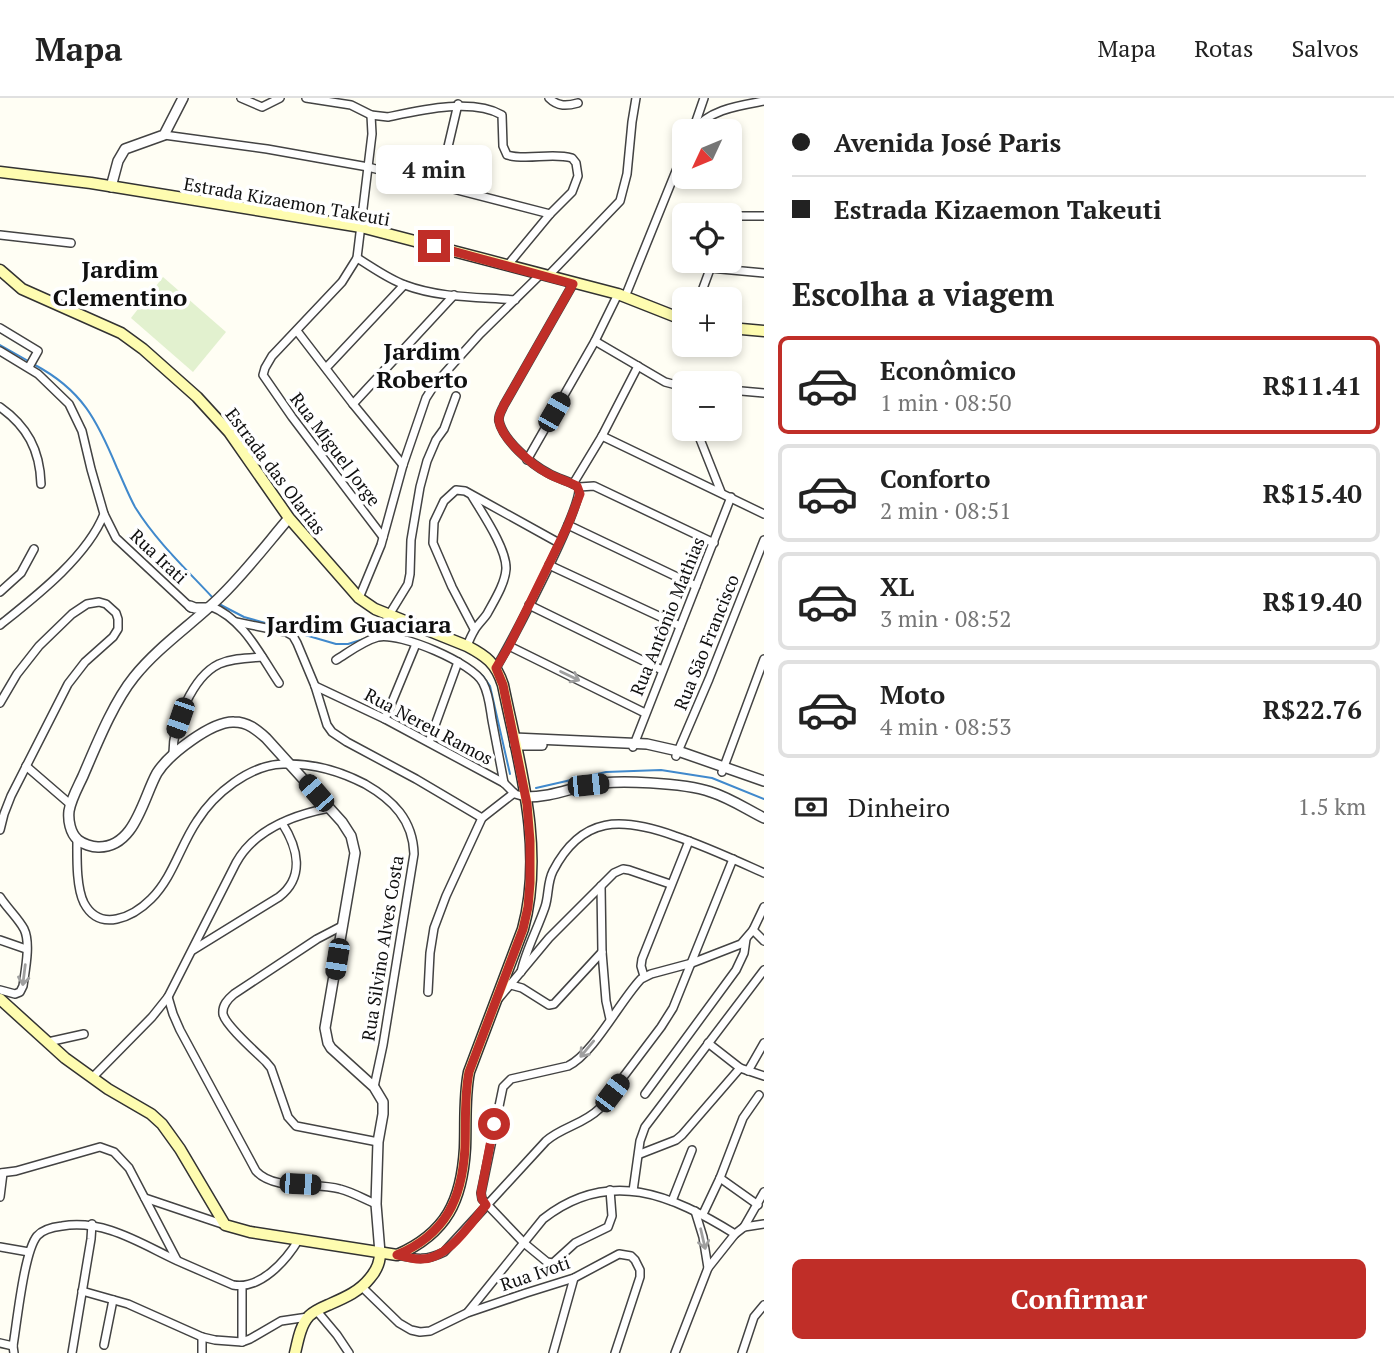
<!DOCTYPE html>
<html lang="pt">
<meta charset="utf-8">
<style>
:root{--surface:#fff;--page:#f2f2f2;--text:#222;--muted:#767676;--line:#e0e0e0;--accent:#c02e28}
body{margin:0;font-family:"PT Serif",serif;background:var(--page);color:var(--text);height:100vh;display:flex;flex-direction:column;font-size:26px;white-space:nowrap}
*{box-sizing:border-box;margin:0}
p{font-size:23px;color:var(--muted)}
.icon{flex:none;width:38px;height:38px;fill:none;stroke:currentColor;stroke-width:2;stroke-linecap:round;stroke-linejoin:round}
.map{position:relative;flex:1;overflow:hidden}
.panel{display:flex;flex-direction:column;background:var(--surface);width:630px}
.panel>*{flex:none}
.top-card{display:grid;align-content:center;height:154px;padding:0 28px;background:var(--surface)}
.needle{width:46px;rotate:226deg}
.controls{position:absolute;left:672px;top:21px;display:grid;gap:14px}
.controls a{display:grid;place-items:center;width:70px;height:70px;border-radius:10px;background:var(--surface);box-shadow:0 4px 10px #0003;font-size:35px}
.end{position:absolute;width:32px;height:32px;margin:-16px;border:9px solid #c02e28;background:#fff;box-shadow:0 0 0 4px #fff}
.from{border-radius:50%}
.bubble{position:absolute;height:49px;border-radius:10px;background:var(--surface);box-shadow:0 4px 10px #0003;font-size:23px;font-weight:800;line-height:49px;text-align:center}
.car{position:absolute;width:21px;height:42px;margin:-21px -10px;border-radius:9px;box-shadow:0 0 5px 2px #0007;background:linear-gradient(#222 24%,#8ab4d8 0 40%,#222 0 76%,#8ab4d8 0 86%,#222 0)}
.top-card b{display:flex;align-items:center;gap:24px;height:66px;font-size:26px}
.top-card b+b{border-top:2px solid var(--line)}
.top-card i{width:18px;height:18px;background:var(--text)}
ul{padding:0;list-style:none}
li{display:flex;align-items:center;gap:21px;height:98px;margin:0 14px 10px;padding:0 14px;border:4px solid var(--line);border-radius:10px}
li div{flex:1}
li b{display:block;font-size:26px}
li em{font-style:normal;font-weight:800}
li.on{border-color:var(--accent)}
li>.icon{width:63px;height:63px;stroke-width:1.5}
h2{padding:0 28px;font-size:32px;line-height:84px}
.pay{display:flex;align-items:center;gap:18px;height:77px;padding:0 28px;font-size:26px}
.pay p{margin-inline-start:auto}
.primary-button{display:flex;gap:14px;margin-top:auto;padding:14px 28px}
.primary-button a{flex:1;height:80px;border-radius:10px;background:var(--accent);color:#fff;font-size:28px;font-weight:800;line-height:80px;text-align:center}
header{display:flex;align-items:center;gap:42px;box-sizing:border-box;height:98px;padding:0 35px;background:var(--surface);border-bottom:2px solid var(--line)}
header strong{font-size:33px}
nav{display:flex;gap:38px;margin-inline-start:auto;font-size:24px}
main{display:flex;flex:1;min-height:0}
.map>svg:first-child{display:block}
.pitch{fill:#e2f1cf}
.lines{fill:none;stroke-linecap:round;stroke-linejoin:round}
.stream{stroke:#4089cc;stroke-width:2}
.minor-casing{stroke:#434343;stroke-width:10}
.tertiary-casing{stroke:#434343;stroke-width:12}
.secondary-casing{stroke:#323232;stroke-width:13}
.minor{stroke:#fff;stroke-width:7}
.tertiary{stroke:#fff;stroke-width:9}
.secondary{stroke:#fefcb0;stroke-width:10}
.oneway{stroke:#9f9f9f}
.route{stroke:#c02e28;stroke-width:9}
.labels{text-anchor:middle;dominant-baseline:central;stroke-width:7;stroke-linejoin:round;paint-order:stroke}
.street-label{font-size:18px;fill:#101010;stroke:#fff}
.district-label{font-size:24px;font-weight:bold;fill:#101010;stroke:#fff}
</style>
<header>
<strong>Mapa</strong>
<nav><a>Mapa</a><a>Rotas</a><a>Salvos</a></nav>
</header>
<main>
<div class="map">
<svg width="764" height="1255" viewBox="0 0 764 1255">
<rect width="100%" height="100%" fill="#fffef4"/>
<!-- pitch -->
<path class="pitch" d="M163 179 226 234 193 274 131 220Z"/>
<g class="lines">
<!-- stream -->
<g class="stream">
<path d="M0 247 30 264"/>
<path d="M35 267C82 292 97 322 117 370 123 383 128 396 135 409 156 443 186 471 213 500"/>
<path d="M219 506 244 519 283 530"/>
<path d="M288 532 336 546H348L367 540"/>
<path d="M468 566 483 578 490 588 510 676"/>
<path d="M536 690 606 674 661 672 712 680 764 701"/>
</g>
<defs>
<g id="minor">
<path d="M241 0 262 9 280 0"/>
<path d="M306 0 351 7 371 17 388 19C421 12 472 0 502 17L503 48 507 57C527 63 551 54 572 60L576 65 578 78 572 94 550 116 507 168"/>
<path d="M549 0C558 9 567 8 578 5"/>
<path d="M371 17 372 36 357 160 342 184 272 258 265 270 263 277 292 319 383 439"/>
<path d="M694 29 704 0"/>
<path d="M692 33C711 11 737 8 764 3"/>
<path d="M164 37 267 51 368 69 550 116"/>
<path d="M694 79 714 86"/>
<path d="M439 87 458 6"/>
<path d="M730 120 740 118H764"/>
<path d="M0 137 71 145"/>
<path d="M357 160C372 169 388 181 405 187 439 200 479 199 515 202"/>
<path d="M710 170 764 175"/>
<path d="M548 178 620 103 627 76 632 24 636 0"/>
<path d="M573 186 504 307C502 312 498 317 499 323 503 342 532 367 548 375 558 381 569 383 579 389"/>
<path d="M625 199 684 53"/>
<path d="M699 201 713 163"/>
<path d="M0 230 38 253 29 269"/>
<path d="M297 233 353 306 403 367"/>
<path d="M595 243 665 284 684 289"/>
<path d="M0 253 38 276 69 306 82 333 91 371 104 416C87 459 35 499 0 527"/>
<path d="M326 270 404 187"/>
<path d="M679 288 684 302"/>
<path d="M730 292 764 295"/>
<path d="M353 306 454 197"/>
<path d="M0 309C27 328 40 352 41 386"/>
<path d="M696 331 721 394"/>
<path d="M602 338 764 416"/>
<path d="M527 362 595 243 618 196"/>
<path d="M573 386 602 338 638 268"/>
<path d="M579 389 594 388 714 445"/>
<path d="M104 416 116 440 191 510"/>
<path d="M568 427 696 488"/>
<path d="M549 467 680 528"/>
<path d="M0 494 21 475 34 451"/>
<path d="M359 500 381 447 403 367 426 300 435 286 480 236 541 176"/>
<path d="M529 507 662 572"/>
<path d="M210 508C244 521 260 557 279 585"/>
<path d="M389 517 408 486 410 476 411 442 420 389 427 363 436 342 444 331 456 298"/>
<path d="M236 524 286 534 293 538 297 545 315 588 327 627 332 634 347 644 416 681 482 720"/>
<path d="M474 531 452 489 433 445 434 424 444 403 456 392 465 393 559 445"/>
<path d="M467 548C469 543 471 538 474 533 477 527 483 522 487 516 494 503 505 486 506 471 507 451 482 415 472 398"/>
<path d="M509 548 645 615"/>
<path d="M336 562C349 554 363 543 378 539 400 534 473 565 483 585 489 596 490 610 492 622 496 643 500 664 504 685"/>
<path d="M496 570C511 544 582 411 579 389"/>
<path d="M315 588 385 621 504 685 515 696 525 699"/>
<path d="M0 605 17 576 39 548 72 516 87 506 99 504 106 506 116 515 118 521V531L113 539 85 564 68 586 11 698 4 716 0 732"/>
<path d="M385 621 416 546"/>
<path d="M429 644 458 564"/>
<path d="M633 649 731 399"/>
<path d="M173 655C173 627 192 579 219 566 233 560 248 560 262 559"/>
<path d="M676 658 709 581 764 442"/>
<path d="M26 668 70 706"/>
<path d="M722 674 764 561"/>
<path d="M77 742C77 759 76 789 84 805 100 835 133 819 151 801 173 779 180 748 197 723 214 696 249 667 283 666 311 665 340 673 365 686 393 702 413 722 414 756L383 947 374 989"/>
<path d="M601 788 602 854 606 903 610 921"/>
<path d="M0 799C7 810 18 820 24 831 31 845 25 873 23 888L20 894 15 896 0 892"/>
<path d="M342 828 317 841 234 896C228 901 222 907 223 916 225 927 257 955 266 964L271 970 288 1019 296 1028 378 1044"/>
<path d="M753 832 764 843"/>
<path d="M0 842 26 851"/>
<path d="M193 852 279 799C305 779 298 750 282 725"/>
<path d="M521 874C526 852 537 832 545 809 549 797 547 785 553 773 582 717 622 719 675 738 705 748 735 762 764 775"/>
<path d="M644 878 641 868 642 861 689 743"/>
<path d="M511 887 522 890 549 907 554 906 602 854"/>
<path d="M428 894 430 855 434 830 446 798 482 720 514 695"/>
<path d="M168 899 173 916 180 932 256 1073C274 1093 315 1084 340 1091 352 1094 364 1101 376 1106"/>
<path d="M499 900 549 840 614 775 623 771 629 772 670 786"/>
<path d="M48 944 84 936"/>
<path d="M708 945 740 970 764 978"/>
<path d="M748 973 764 945"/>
<path d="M92 980 152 919 168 899 236 765C254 732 293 717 329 710"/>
<path d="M645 996 736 872 744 855 746 841"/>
<path d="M640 1056 676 1042 682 1037 740 970"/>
<path d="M0 1075 16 1073 100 1049 114 1054 129 1070 177 1162"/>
<path d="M720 1080 758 1107"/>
<path d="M610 1092 612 1118 608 1129 575 1145 553 1165 547 1164 524 1145 482 1101 481 1095 503 989 511 981 568 968C594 955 620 903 641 881L651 876 692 865 741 846 753 832 764 809"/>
<path d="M633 1093 640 1043 645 1029 764 872"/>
<path d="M0 1099 3 1075"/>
<path d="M145 1100 225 1127"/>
<path d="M672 1103 692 1052"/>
<path d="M695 1113 703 1139 708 1170"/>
<path d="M703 1116 720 1080 743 1020 759 997"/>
<path d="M744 1129 764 1094"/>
<path d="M0 1149 29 1154"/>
<path d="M397 1157C417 1161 426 1163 444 1154L546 1043C562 1029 584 1026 599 1011L661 929 673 910 733 761"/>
<path d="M363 1190 399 1225 411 1232 420 1234 430 1233 467 1215 526 1195 574 1180 619 1156 631 1158 635 1162 640 1172V1179L615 1255"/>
<path d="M82 1193 128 1206 202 1239 215 1242 242 1244 250 1241 281 1223 308 1219"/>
<path d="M316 1212 337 1237 349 1255"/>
<path d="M468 1214 543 1121C609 1069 672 1097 735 1136"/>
<path d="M202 1239V1255"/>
<path d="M242 1244V1189"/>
<path d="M0 1245 13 1248"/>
<path d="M104 1247 113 1202"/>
<path d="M14 1255 13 1248C17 1224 24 1154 37 1138 43 1131 53 1129 62 1128 105 1121 141 1146 178 1163 196 1171 215 1179 233 1187 260 1192 286 1163 299 1141"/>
<path d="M72 1255 91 1141 92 1126"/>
<path d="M553 1255 574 1180"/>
<path d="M675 1255 708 1170 735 1136 744 1129 764 1126"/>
<path d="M742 1255 754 1219 764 1207"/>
</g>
<g id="tertiary">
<path d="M111 89 118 63 125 51 164 37 183 0"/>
<path d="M289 420C266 447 244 476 219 500 191 527 158 549 134 579 113 605 96 648 83 678 78 689 71 701 69 713 68 722 70 735 78 742 83 746 92 749 98 749 135 750 143 700 157 675 169 656 212 623 234 624 248 624 257 632 266 640L342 724 351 738 355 755 325 930 328 945 331 950 374 989 383 1004V1016L378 1044 376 1106 380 1155"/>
<path d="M190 508 195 510H207"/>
<path d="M514 640 647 646 678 653 764 683"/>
<path d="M515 647H542"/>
<path d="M525 699C550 699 565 692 588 687 616 681 685 685 711 694 730 700 746 711 764 720"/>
</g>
<g id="secondary">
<path d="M0 74 91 85 361 129 618 196 684 222"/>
<path d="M0 172 22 191 121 235 143 251 197 299 229 334 289 420 359 500 375 511 467 548C486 558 496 565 503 587 519 665 545 751 523 831L469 974C464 999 466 1024 465 1050 462 1102 447 1135 397 1157L250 1134 225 1127 180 1051 162 1026 151 1016 108 991 65 960 0 901"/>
<path d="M730 230 764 233"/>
<path d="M295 1255C298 1243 300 1228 309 1218 314 1213 321 1210 328 1207 344 1200 359 1194 370 1180 377 1172 380 1165 380 1155"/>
</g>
</defs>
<!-- minor casing -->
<use href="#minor" class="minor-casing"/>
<!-- tertiary casing -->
<use href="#tertiary" class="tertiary-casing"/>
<!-- secondary casing -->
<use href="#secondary" class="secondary-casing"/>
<!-- minor -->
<use href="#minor" class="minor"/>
<!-- tertiary -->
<use href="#tertiary" class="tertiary"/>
<!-- secondary -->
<use href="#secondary" class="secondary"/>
</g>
<!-- one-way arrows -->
<defs><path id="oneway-shaft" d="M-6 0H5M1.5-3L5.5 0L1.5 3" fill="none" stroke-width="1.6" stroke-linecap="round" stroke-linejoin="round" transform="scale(1.75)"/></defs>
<g class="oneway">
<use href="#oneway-shaft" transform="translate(570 578) rotate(26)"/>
<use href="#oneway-shaft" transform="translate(24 877) rotate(97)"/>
<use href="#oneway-shaft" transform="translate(587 951) rotate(130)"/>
<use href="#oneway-shaft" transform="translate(703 1141) rotate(77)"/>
</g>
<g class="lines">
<!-- route -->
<path class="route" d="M434 148 573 186 504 307C502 312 498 317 499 323 502 341 531 366 547 375 556 380 567 383 577 388L580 396 568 427 509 548 496 570 503 587 527 706 530 743V785L528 809 523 831 469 974C464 999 466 1024 465 1050 462 1101 446 1136 397 1157 404 1158 412 1161 419 1161 447 1163 470 1126 486 1107L482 1101 481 1095 494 1026"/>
</g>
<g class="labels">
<!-- street labels -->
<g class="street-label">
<text transform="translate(287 103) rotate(10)">Estrada Kizaemon Takeuti</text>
<text transform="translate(336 351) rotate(53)">Rua Miguel Jorge</text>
<text transform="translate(276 373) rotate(53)">Estrada das Olarias</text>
<text transform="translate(159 458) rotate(43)">Rua Irati</text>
<text transform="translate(667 518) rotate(-68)">Rua Antônio Mathias</text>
<text transform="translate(706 544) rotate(-68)">Rua São Francisco</text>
<text transform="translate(429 628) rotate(28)">Rua Nereu Ramos</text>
<text transform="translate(382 850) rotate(-81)">Rua Silvino Alves Costa</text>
<text transform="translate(535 1175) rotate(-19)">Rua Ivoti</text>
</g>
<!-- district labels -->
<g class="district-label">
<text x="120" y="171">Jardim<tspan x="120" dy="28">Clementino</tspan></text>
<text x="422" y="253">Jardim<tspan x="422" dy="28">Roberto</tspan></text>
<text x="359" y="526">Jardim Guaciara</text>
</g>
</g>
</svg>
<div class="controls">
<a><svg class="needle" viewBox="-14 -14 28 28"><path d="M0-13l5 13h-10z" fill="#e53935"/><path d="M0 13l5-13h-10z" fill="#767676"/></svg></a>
<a><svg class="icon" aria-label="locate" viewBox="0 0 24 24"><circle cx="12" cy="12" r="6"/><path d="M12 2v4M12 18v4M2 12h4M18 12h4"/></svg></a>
<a>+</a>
<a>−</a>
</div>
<i class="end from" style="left:494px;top:1026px"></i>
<i class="end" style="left:434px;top:148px"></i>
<div class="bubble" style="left:376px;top:47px;width:116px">4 min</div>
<i class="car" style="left:554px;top:314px;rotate:30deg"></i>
<i class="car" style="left:180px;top:620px;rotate:199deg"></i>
<i class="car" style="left:588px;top:687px;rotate:84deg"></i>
<i class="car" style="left:316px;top:695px;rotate:319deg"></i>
<i class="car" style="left:337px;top:861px;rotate:189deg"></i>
<i class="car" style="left:612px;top:995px;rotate:37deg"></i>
<i class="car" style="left:300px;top:1086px;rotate:93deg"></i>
</div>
<section class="panel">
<div class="top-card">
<b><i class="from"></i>Avenida José Paris</b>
<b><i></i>Estrada Kizaemon Takeuti</b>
</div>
<h2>Escolha a viagem</h2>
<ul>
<li class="on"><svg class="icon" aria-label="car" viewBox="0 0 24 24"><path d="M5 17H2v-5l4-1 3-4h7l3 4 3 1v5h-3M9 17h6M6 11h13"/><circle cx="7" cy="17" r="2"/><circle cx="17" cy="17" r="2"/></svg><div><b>Econômico</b><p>1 min · 08:50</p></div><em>R$11.41</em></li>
<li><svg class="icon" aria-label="car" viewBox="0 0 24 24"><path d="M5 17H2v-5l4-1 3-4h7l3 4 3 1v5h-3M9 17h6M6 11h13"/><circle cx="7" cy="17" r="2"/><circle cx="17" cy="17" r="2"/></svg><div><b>Conforto</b><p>2 min · 08:51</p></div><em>R$15.40</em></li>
<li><svg class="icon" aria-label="car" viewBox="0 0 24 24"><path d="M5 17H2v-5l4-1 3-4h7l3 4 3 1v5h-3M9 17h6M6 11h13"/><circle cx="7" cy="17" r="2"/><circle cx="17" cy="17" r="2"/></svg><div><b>XL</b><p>3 min · 08:52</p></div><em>R$19.40</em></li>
<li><svg class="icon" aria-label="car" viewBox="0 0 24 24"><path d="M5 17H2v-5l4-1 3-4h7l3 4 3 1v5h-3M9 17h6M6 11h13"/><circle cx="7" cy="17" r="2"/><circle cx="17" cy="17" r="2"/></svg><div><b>Moto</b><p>4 min · 08:53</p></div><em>R$22.76</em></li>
</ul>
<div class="pay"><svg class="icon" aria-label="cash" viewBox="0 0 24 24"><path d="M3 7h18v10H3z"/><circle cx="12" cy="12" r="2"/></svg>Dinheiro<p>1.5 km</p></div>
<div class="primary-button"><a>Confirmar</a></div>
</section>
</main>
